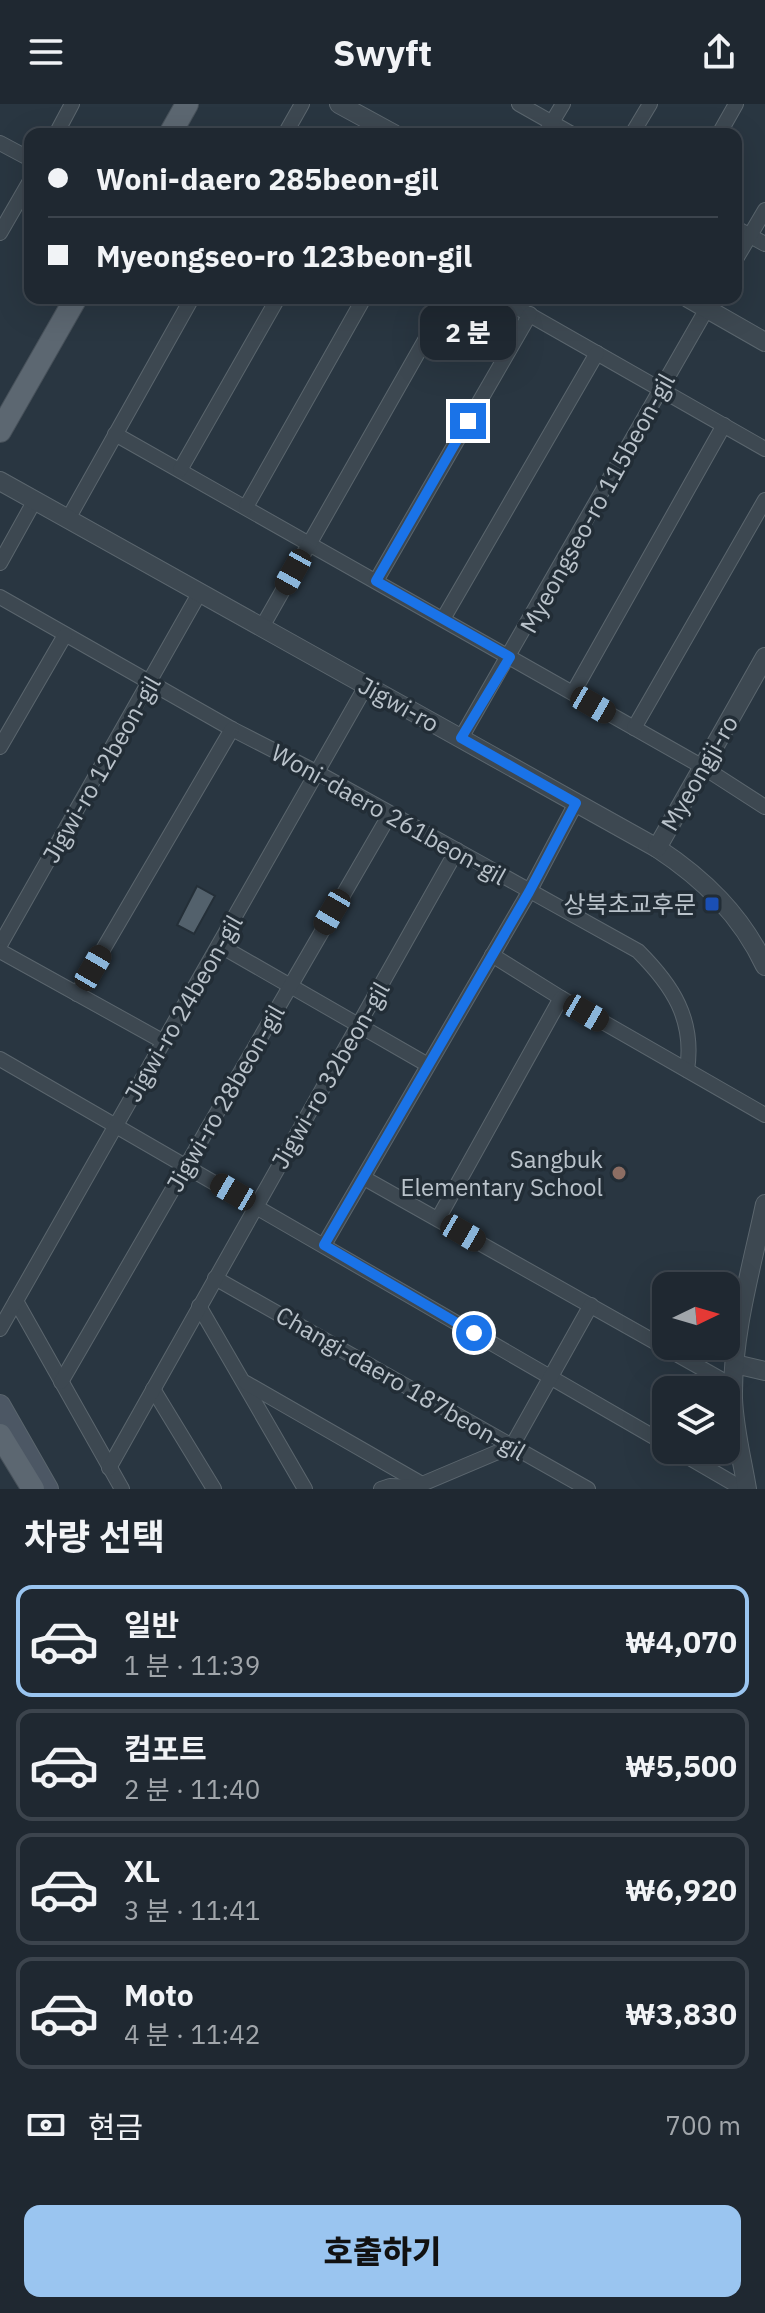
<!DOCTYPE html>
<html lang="ko">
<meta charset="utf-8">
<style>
:root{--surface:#1f2831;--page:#273039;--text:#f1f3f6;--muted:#a1a6ab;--line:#3c444d;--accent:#9ac5f0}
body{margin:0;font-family:"IBM Plex Sans","Noto Sans KR",sans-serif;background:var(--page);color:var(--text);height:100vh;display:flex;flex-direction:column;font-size:30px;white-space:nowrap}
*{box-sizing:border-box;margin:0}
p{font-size:26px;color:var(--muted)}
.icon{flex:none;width:44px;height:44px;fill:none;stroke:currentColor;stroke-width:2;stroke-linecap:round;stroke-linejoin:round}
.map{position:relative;height:1385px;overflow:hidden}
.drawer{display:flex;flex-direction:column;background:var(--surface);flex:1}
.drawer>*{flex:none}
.guide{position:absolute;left:24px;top:24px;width:718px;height:176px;border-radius:16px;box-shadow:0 8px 32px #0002,0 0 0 2px var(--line);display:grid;align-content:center;height:176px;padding:0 24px;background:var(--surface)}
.needle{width:52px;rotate:85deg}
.fabs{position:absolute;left:652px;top:1168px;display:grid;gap:16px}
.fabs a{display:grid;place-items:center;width:88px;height:88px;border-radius:16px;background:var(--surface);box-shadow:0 8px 32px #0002,0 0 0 2px var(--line);font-size:40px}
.end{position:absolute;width:36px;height:36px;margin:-18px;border:10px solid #1a73e8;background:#fff;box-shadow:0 0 0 4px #fff}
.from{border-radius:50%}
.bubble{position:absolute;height:56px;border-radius:16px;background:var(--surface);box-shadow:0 8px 32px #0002,0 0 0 2px var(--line);font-size:26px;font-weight:800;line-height:56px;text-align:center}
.car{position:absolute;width:24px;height:48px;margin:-24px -12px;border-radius:10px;box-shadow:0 0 6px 2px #0007;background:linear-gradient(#222 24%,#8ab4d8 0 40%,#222 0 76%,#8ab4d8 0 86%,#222 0)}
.guide b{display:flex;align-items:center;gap:28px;height:76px;font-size:30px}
.guide b+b{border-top:2px solid var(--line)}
.guide i{width:20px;height:20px;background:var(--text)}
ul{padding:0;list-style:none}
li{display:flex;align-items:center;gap:24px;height:112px;margin:0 16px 12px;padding:0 8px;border:4px solid var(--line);border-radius:16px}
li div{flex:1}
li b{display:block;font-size:30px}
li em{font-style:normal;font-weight:800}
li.current{border-color:var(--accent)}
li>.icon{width:72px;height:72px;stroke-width:1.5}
h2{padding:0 24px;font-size:36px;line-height:96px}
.pay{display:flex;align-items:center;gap:20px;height:88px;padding:0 24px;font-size:30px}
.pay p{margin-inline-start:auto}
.primary-button{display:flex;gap:16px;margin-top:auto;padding:16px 24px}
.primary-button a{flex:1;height:92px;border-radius:16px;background:var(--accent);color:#111;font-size:32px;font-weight:800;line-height:92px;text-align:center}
header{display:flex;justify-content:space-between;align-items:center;height:104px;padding:0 24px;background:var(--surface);font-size:36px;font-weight:800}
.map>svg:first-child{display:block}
.building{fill:#53616c;stroke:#242f38;stroke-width:2}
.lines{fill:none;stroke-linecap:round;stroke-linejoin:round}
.minor-casing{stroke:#5b666e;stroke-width:16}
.tertiary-casing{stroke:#5b666e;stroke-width:20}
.secondary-casing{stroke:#5b666e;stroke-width:22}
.primary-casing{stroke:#47515a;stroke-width:24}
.minor{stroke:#3d4851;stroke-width:14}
.tertiary{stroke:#3d4851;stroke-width:18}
.secondary{stroke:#4c5764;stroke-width:20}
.primary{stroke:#5c6771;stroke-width:22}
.route{stroke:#1a73e8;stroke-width:10}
.transit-dot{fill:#1a4fb4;stroke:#222d36;stroke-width:3}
.education-dot{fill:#8d6e63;stroke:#222d36;stroke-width:3}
.labels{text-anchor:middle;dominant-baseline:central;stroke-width:7;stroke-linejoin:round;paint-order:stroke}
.street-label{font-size:24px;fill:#bac3cb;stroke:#222d36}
.poi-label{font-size:24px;fill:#bac3cb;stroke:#222d36;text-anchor:end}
</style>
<header><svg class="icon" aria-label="menu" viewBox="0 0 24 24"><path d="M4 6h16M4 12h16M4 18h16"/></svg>Swyft<svg class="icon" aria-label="share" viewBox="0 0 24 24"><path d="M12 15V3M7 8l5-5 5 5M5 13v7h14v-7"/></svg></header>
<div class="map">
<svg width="765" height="1385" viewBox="0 0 765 1385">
<rect width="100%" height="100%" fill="#293641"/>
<!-- building -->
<path class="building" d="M197 782 215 792 194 830 177 821Z"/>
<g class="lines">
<defs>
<g id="minor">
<path d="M519 0 572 30"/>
<path d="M56 30 72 0"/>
<path d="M285 30 302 0"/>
<path d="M545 30 563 0"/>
<path d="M632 30 650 0"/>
<path d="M719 30 736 0"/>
<path d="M0 39 30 55"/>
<path d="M736 124 765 140"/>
<path d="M0 129 30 77"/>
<path d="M736 155 765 106"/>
<path d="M500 194 765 345"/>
<path d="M115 330 703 663 765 703"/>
<path d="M180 366 278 194"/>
<path d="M246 403 364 194"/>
<path d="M68 415 192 194"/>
<path d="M0 459 35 396"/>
<path d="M376 477 530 210"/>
<path d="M0 493 232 625 318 669 638 847C672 881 695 915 687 966"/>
<path d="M443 515 597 249"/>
<path d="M262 523 449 194"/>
<path d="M573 589 724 321"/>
<path d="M634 624 765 396"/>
<path d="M461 634 713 194"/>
<path d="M0 643 65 531"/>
<path d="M0 841 200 488"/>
<path d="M219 841 428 961"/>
<path d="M0 847 164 938"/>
<path d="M492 851 561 894 765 1011"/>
<path d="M77 890 232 625"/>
<path d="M0 955 666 1340"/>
<path d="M364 1074 733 1282"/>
<path d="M438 1115 561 894"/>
<path d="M324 1141 529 788 576 699"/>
<path d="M215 1174 588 1385"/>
<path d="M16 1197 122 1385"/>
<path d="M199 1202 305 1385"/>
<path d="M0 1225 366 582"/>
<path d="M61 1278 390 710"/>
<path d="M246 1279 422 1380"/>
<path d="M153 1285 214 1385"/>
<path d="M676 1346 743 1385"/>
<path d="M109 1364 457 746"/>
<path d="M381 1385 390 1382 415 1383 512 1342 591 1201"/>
</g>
<g id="tertiary">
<path d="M339 0 394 30"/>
<path d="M688 194 765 238"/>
<path d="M0 377 657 744C704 775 741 811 765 862"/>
<path d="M657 744 765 553"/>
<path d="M735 1260 765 1267"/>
<path d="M747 1385C742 1355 734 1324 733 1294 732 1229 752 1162 765 1100"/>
</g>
<path id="secondary" d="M0 1301 48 1385"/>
<g id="primary">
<path d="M170 30 187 0"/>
<path d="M0 327 76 194"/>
<path d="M0 1331 33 1385"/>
</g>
</defs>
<!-- minor casing -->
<use href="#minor" class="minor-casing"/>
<!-- tertiary casing -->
<use href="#tertiary" class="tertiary-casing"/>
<!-- secondary casing -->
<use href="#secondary" class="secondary-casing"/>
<!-- primary casing -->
<use href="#primary" class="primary-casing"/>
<!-- minor -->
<use href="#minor" class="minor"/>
<!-- tertiary -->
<use href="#tertiary" class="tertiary"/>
<!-- secondary -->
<use href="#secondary" class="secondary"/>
<!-- primary -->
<use href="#primary" class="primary"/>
</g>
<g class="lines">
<!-- route -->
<path class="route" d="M468 317 376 477 510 553 461 634 576 699 529 788 324 1141 474 1229"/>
</g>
<!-- markers -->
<rect class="transit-dot" x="704" y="792" width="16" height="16" rx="4"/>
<circle class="education-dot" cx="619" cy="1069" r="8"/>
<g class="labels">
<!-- street labels -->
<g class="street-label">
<text transform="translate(597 399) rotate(-61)">Myeongseo-ro 115beon-gil</text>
<text transform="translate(399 600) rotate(29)">Jigwi-ro</text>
<text transform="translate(101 665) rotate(-60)">Jigwi-ro 12beon-gil</text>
<text transform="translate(699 669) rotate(-60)">Myeongji-ro</text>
<text transform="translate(389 710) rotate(29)">Woni-daero 261beon-gil</text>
<text transform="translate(183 904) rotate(-60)">Jigwi-ro 24beon-gil</text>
<text transform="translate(330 971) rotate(-60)">Jigwi-ro 32beon-gil</text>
<text transform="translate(225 994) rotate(-60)">Jigwi-ro 28beon-gil</text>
<text transform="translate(401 1279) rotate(30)">Changi-daero 187beon-gil</text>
</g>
<!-- poi labels -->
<g class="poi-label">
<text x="696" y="800">상북초교후문</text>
<text x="603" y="1055">Sangbuk<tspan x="603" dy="28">Elementary School</tspan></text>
</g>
</g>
</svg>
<div class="fabs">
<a><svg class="needle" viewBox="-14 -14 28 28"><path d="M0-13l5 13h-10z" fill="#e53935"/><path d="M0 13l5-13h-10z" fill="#a1a6ab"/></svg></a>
<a><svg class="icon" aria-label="layers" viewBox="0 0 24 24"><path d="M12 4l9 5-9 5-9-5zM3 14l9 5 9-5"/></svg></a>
</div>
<i class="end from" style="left:474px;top:1229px"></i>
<i class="end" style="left:468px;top:317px"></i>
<div class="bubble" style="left:420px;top:200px;width:96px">2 분</div>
<i class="car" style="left:293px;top:468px;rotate:209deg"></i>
<i class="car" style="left:593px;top:601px;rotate:120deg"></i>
<i class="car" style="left:332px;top:808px;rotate:210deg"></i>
<i class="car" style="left:93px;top:864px;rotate:30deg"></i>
<i class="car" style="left:586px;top:909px;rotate:120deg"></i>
<i class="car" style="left:233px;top:1088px;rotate:300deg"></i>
<i class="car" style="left:463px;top:1129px;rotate:120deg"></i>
<div class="guide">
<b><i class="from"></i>Woni-daero 285beon-gil</b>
<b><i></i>Myeongseo-ro 123beon-gil</b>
</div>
</div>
<section class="drawer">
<h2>차량 선택</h2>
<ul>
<li class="current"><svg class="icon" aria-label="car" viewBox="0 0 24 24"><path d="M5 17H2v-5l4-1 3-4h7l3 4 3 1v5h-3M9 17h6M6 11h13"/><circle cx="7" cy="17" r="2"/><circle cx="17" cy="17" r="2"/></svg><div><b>일반</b><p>1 분 · 11:39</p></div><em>₩4,070</em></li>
<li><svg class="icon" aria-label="car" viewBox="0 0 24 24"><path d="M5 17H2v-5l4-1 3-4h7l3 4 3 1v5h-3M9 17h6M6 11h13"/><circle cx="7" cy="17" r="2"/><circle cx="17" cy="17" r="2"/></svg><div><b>컴포트</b><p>2 분 · 11:40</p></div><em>₩5,500</em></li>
<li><svg class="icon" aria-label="car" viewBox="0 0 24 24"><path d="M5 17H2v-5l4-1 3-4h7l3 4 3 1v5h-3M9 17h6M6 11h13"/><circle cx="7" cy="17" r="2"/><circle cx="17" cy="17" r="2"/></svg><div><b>XL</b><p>3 분 · 11:41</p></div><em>₩6,920</em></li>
<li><svg class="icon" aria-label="car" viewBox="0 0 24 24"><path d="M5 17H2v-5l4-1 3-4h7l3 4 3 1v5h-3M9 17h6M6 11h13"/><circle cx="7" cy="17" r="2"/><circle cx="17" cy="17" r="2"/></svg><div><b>Moto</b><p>4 분 · 11:42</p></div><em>₩3,830</em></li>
</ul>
<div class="pay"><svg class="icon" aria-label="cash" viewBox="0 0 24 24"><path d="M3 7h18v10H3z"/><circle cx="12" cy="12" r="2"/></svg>현금<p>700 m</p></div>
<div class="primary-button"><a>호출하기</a></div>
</section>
